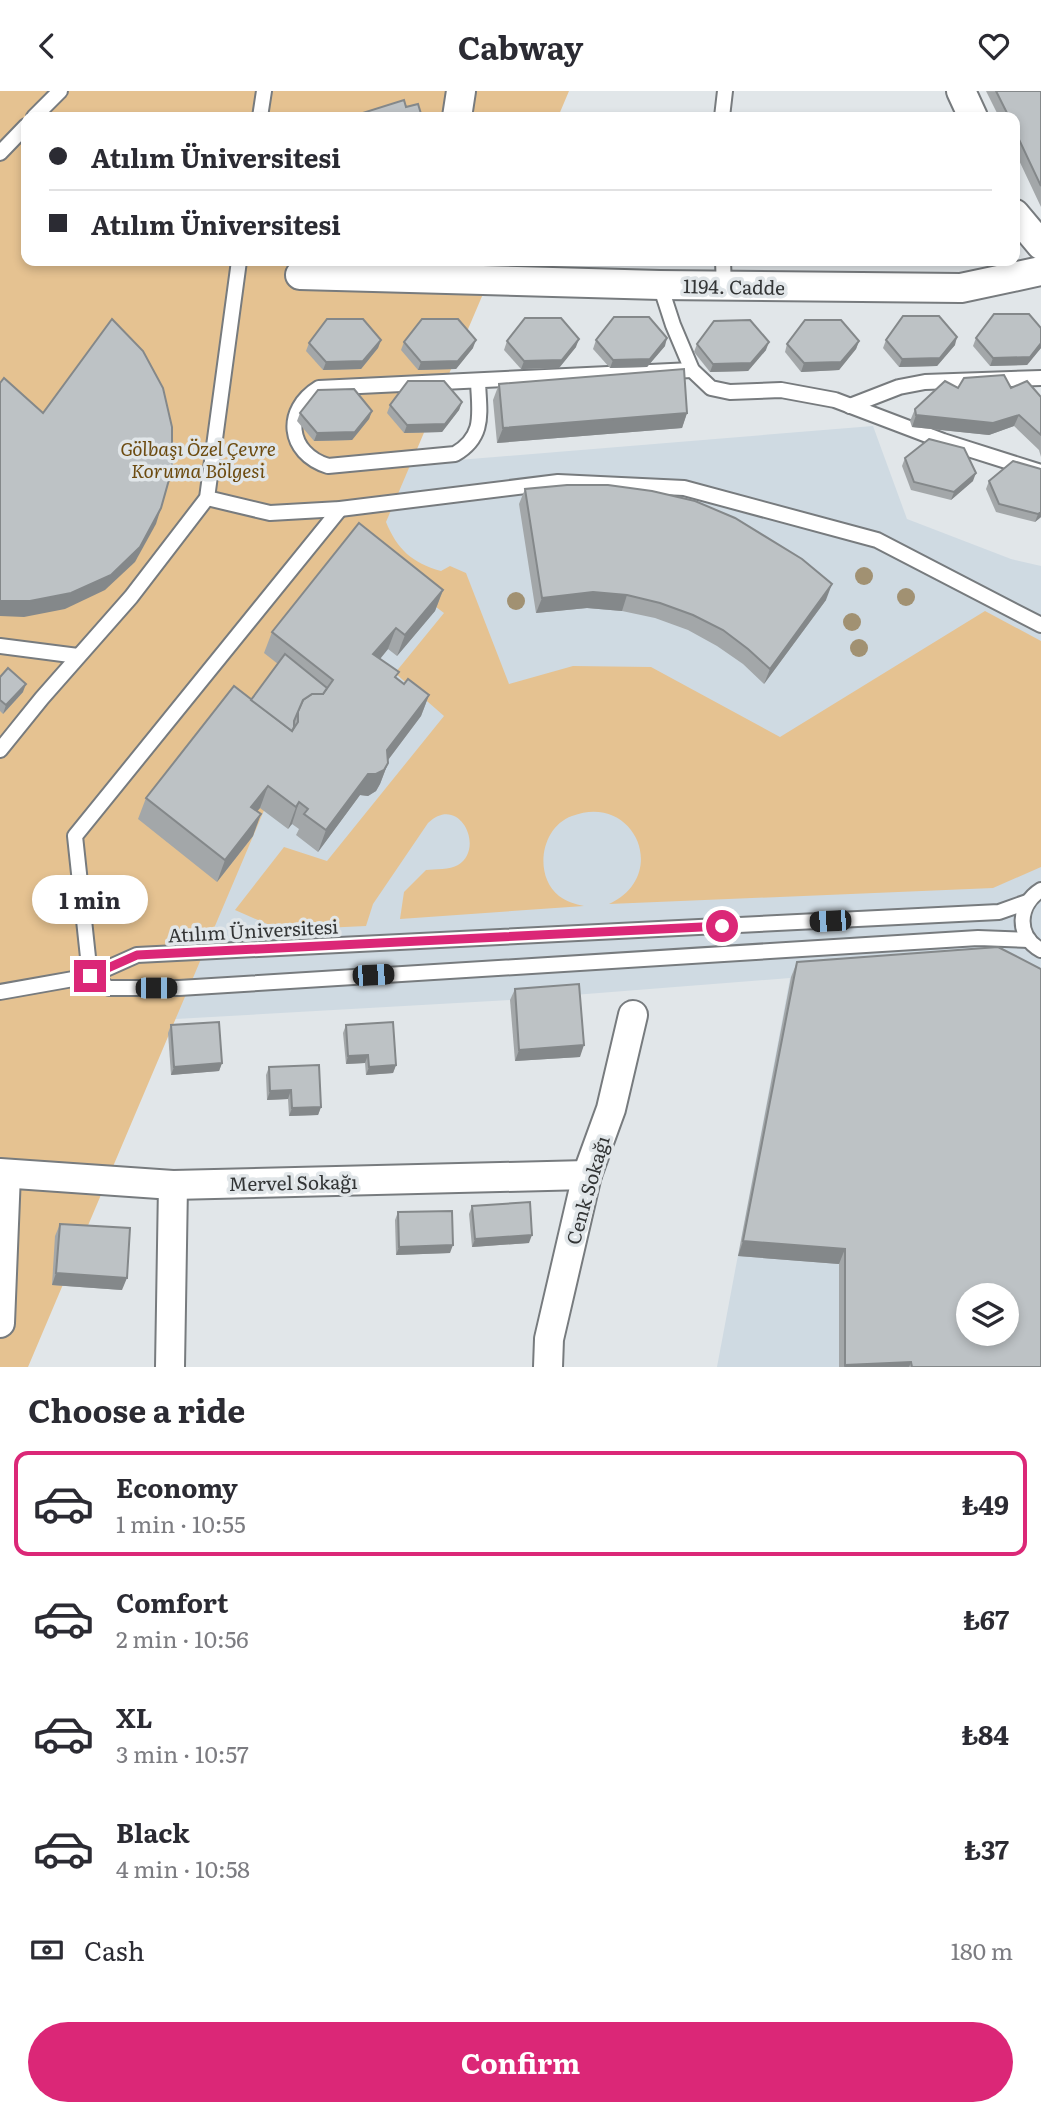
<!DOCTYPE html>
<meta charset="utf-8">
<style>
:root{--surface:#fff;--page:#f2f2f3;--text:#2b2b33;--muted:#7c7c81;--line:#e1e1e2;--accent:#db2777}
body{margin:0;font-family:Literata,serif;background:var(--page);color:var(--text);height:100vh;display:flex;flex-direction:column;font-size:26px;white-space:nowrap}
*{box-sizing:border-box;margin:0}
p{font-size:23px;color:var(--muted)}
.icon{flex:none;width:38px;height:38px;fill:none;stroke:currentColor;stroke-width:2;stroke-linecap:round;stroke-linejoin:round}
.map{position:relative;height:1276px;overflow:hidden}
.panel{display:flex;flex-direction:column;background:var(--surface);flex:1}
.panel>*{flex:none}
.banner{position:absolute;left:21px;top:21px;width:999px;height:154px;border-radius:14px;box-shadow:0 4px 10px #0003;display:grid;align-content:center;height:154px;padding:0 28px;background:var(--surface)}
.controls{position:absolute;left:956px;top:1192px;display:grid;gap:14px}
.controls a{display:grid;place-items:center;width:63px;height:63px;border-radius:50%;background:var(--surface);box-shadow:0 4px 10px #0003;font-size:35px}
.end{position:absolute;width:32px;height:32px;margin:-16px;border:9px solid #db2777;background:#fff;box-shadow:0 0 0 4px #fff}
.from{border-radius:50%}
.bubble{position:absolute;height:49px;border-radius:24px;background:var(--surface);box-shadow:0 4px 10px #0003;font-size:23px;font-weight:700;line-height:49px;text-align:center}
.car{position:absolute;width:21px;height:42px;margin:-21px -10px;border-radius:9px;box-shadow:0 0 5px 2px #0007;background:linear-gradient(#222 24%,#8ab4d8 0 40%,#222 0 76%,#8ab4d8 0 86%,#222 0)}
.banner b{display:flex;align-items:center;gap:24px;height:66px;font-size:26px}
.banner b+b{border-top:2px solid var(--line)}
.banner i{width:18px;height:18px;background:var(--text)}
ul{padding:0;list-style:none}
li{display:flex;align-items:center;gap:21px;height:105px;margin:0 14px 10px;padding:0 14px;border:4px solid transparent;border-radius:14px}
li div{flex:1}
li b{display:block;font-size:26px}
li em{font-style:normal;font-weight:700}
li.selected{border-color:var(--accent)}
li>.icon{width:63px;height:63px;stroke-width:1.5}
h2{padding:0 28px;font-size:32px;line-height:84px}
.pay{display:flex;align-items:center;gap:18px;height:77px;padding:0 28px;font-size:26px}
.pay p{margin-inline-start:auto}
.primary-button{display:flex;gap:14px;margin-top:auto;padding:14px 28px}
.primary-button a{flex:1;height:80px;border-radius:42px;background:var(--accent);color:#fff;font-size:28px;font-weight:700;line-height:80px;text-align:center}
header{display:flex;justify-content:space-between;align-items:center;height:91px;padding:0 28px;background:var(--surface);font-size:32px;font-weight:700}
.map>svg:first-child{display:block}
.built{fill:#cfdae2;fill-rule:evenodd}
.green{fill:#e5c291}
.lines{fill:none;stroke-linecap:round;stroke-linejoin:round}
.lane-casing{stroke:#777b7e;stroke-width:18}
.street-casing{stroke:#777b7e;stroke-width:32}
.lane{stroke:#fff;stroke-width:14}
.street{stroke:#fff;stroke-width:28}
.tree{fill:#a19172}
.wall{fill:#a3a7a9}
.shaded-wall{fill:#84888a}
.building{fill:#bdc2c5;stroke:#84888a;stroke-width:2;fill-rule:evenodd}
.route{stroke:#db2777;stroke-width:9}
.labels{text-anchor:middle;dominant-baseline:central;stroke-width:7;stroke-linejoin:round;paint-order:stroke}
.street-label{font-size:19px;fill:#333536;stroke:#e1e6e9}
.park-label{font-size:19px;font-style:italic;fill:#6c4b10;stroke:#e1e6e9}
</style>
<header><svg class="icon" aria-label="back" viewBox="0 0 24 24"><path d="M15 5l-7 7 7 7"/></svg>Cabway<svg class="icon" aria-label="heart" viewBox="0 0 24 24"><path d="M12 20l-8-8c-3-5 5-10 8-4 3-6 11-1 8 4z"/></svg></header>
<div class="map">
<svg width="1041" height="1276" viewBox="0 0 1041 1276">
<rect width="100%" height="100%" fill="#e1e6e9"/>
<!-- built -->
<path class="built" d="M0 0 26 26V170L264 385 873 335 907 428 1011 468 1041 475V1276H717L790 887 510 909 0 938ZM968 1204H1006V1242H968Z"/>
<!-- green -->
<path class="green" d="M0 0H569L558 26H26V170H497L386 431C397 458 412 472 441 480L450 475 466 482 509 593 573 575 651 576 780 646 985 520 1041 550V776L993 797 609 813C671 784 634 701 572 725 541 736 533 784 559 805 567 811 575 813 584 815L400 828 404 801 426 779C435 778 450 779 458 774 486 757 459 702 428 732L373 813 366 835 281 839 235 819 284 756 327 770 444 625 395 582 444 522 371 467 28 1276H0Z"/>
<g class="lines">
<defs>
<g id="lane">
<path d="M34 26 60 0"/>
<path d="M260 26 264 0"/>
<path d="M722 26 725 0"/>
<path d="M0 62 26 35"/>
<path d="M723 170 724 196"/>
<path d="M660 194 673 234 692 279 711 297 730 301 781 299 835 309 943 350 1041 381"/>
<path d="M478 290C479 321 486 345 455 363L328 375C287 362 283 319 319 297L692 279"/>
<path d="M850 315 899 296 925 291 1041 287"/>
<path d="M207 407 270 422 340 418 558 391 684 397 877 449 1041 534"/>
<path d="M0 555 78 565"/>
<path d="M0 659 42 607 131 506 207 407 239 170"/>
<path d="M1041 799C1018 813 1015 845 1041 859"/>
<path d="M90 885 109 897H179L978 847 1029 849"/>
<path d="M90 885 75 745 340 418"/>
<path d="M0 901 90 885 137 864 999 821 1027 811"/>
</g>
<g id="street">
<path d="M961 0 973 26"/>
<path d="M457 26 461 0"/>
<path d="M1015 123 1041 154"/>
<path d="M300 184 660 194 961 197 1041 180"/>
<path d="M0 1082 173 1094 587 1084"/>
<path d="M0 1232 6 1083"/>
<path d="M170 1276 173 1094"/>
<path d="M548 1276 549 1248 587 1084 611 1018 633 924"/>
</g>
</defs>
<!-- lane casing -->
<use href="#lane" class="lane-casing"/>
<!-- street casing -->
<use href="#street" class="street-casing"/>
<!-- lane -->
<use href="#lane" class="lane"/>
<!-- street -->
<use href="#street" class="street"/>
</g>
<!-- trees -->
<g class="tree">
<circle cx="864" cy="485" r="9"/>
<circle cx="906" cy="506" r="9"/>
<circle cx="516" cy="510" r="9"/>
<circle cx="852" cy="531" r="9"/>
<circle cx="859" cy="557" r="9"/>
</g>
<!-- wall -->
<g class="wall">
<path d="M986 0H1041V116L1015 61V26H999Z"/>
<path d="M1041 237V257L1027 274 990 275 973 255 976 247Z"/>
<path d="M381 249 378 257 361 278 323 279 306 260 309 252Z"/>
<path d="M596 249 665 255 647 276 610 277 593 258Z"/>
<path d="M886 249 955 254 937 275 899 276 883 257Z"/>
<path d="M507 250 576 256 559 277 521 278 504 259Z"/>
<path d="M859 250 856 258 839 279 801 281 785 261 787 253Z"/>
<path d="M404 251 473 257 456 278 418 279 401 259Z"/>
<path d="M697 253 766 259 748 280 710 281 694 261Z"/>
<path d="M499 293 687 322 682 337 497 352 493 309Z"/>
<path d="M958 297H1011L1041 306V366L1039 359 1014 335 989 344 912 336 910 330 915 318Z"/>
<path d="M462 311 459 319 442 341 404 342 387 322 390 314Z"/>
<path d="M372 320 369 328 352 349 314 350 297 330 300 322Z"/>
<path d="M905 367 973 390 951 409 911 399 902 375Z"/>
<path d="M1041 378V426L1035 431 996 421 986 398 989 390Z"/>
<path d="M525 398 826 509 764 593 743 573 717 555 688 539 655 527 622 520 587 517 536 522 519 413Z"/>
<path d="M443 499 435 520 397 565 388 558 380 568 396 587 404 593 429 604 421 625 388 669V672L380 693 376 700 368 705 360 704 318 761 296 744 299 738 292 733 288 738 260 717 257 720 253 745 217 791 138 728 146 707 251 609 278 573 264 562 272 541Z"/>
<path d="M0 586 23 601 3 623 0 620Z"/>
<path d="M797 871 1041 1276H839V1173L738 1165 791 886Z"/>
<path d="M515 898 580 966 515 970 510 909Z"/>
<path d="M171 934 222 972 219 980 171 984 168 942Z"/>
<path d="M346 934 396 974 393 982 366 984 365 972 346 973 343 942Z"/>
<path d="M269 976 321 1016 318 1024 289 1025 288 1008 267 1009 266 984Z"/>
<path d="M472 1115 529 1152 472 1156 469 1123Z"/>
<path d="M398 1121 450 1162 396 1164 395 1129Z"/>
<path d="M60 1133 122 1199 52 1194 55 1145Z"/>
</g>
<!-- shaded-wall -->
<g class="shaded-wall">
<path d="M957 246 955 254 937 275 899 276 902 268Z"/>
<path d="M667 247 665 255 647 276 610 277 613 269Z"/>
<path d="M579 248 576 256 559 277 521 278 524 270Z"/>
<path d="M381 249 378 257 361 278 323 279 326 271Z"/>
<path d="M476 249 473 257 456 278 418 279 421 271Z"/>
<path d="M859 250 856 258 839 279 801 281 804 272Z"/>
<path d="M769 251 766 259 748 280 710 281 713 273Z"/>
<path d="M1041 252V257L1027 274 990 275 993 267Z"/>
<path d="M462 311 459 319 442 341 404 342 407 334Z"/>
<path d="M372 320 369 328 352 349 314 350 317 342Z"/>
<path d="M687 322 682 337 497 352 503 337Z"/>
<path d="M916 324H1019L1014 335 989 344 912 336Z"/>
<path d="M976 382 973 390 951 409 954 401Z"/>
<path d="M161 417 156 433 135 471 105 499 65 518 24 526 0 525V510Z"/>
<path d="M1041 421V426L1035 431 1038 423Z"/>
<path d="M832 493 826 509 764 593 770 578Z"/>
<path d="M443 499 435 520 397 565 405 544Z"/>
<path d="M593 501 627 504 622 520 587 517 536 522 542 507Z"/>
<path d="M396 537 388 558 366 585 373 563Z"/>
<path d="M26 593 23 601 3 623 6 614Z"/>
<path d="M429 604 421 625 379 681 387 659Z"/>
<path d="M388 672 380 693 376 700 368 705 360 704 318 761 326 739 368 683Z"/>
<path d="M268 695 260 717 243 737 251 716Z"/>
<path d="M299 711 292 733 288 738 296 716Z"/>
<path d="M261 723 253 745 217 791 225 769Z"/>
<path d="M584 954 580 966 515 970 519 959Z"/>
<path d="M368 964 365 972 346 973 348 965Z"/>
<path d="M222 972 219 980 171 984 174 976Z"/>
<path d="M396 974 393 982 366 984 369 976Z"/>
<path d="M291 999 288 1008 267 1009 270 1000Z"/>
<path d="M321 1016 318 1024 289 1025 292 1017Z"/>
<path d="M532 1144 529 1152 472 1156 475 1148Z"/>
<path d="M743 1150 845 1158 839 1173 738 1165Z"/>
<path d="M453 1154 450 1162 396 1164 399 1156Z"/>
<path d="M56 1182 127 1187 122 1199 52 1194Z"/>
<path d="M911 1271 909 1276H844L845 1274Z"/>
</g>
<!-- building -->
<g class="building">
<path d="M996 0H1041V95L1015 40V26H1009Z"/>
<path d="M404 9 406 16 418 13 422 26H357L356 24Z"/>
<path d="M994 223H1029L1041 237V252L1030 266 993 267 976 247Z"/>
<path d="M903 225H939L957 246 940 267 902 268 886 249Z"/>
<path d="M614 226H649L667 247 650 268 613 269 596 249Z"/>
<path d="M525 227H561L579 248 562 269 524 270 507 250Z"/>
<path d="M112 228 143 260 163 297 172 336V378L161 417 140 456 111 484 71 502 30 510H0V292L4 287 43 322Z"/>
<path d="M327 228H363L381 249 363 270 326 271 309 252Z"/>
<path d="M422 228H458L476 249 458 270 421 271 404 251Z"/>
<path d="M750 229 769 251 751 272 713 273 697 253 714 230Z"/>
<path d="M805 229H841L859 250 841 271 804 272 787 253Z"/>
<path d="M684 278 687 322 503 337 499 293Z"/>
<path d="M1004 284 1011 297 1027 290 1041 306V344L1019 324 993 332 916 324 915 318 945 290 958 297 964 287Z"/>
<path d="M408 290H444L462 311 445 333 407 334 390 314Z"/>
<path d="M354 298 372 320 355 341 317 342 300 322 318 299Z"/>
<path d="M929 348 964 357 976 382 954 401 914 391 905 367Z"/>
<path d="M1013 370 1041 378V421L1038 423 999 413 989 390Z"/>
<path d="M567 394H608L652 400 695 410 735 427 802 468 832 493 770 578 748 558 723 539 693 524 660 512 627 504 593 501 542 507 525 398Z"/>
<path d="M359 432 443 499 405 544 396 537 373 563 399 581 395 586 404 593 408 588 429 604 387 659 388 672 384 679 376 683H368L326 739 304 723 308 718 299 711 296 716 268 695 251 716 261 723 225 769 146 707 234 595 292 640 298 631V620L303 609 312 603H323L333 589 272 541Z"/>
<path d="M285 563 327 597 323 603H312L303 609 294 630V636L292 640 251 609Z"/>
<path d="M8 577 26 593 6 614 0 609V586Z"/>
<path d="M998 856 1041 878V1276H912L911 1271 845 1274V1158L743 1150 797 871ZM968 1204H1006V1242H968Z"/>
<path d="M579 893 584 954 519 959 515 898Z"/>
<path d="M219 931 222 972 174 976 171 934Z"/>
<path d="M393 931 396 974 369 976 368 964 348 965 346 934Z"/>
<path d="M319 974 321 1016 292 1017 291 999 270 1000 269 976Z"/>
<path d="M530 1111 532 1144 475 1148 472 1115Z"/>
<path d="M452 1120 453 1154 399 1156 398 1121Z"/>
<path d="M60 1133 130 1137 127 1187 56 1182Z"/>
</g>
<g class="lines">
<!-- route -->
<path class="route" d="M90 885 137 864 722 835"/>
</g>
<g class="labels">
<!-- street labels -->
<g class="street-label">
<text transform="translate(734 195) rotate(1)">1194. Cadde</text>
<text transform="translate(253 839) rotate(-3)">Atılım Üniversitesi</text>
<text transform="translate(293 1091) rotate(-1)">Mervel Sokağı</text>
<text transform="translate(587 1099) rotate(-74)">Cenk Sokağı</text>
</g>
<!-- park labels -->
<g class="park-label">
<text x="198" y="357">Gölbaşı Özel Çevre<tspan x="198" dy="22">Koruma Bölgesi</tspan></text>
</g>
</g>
</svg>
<div class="controls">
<a><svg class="icon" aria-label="layers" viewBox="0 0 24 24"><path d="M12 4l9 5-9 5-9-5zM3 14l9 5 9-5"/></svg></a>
</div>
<i class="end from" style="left:722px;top:835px"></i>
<i class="end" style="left:90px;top:885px"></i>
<div class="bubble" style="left:32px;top:784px;width:116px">1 min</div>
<i class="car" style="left:830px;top:830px;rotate:267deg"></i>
<i class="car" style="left:373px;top:884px;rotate:87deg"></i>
<i class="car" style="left:156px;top:897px;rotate:90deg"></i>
<div class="banner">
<b><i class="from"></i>Atılım Üniversitesi</b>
<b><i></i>Atılım Üniversitesi</b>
</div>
</div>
<section class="panel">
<h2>Choose a ride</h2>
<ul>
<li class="selected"><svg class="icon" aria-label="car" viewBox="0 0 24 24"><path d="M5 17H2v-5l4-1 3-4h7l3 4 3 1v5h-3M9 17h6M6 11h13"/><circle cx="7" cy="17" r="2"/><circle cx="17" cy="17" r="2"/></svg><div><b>Economy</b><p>1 min · 10:55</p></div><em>₺49</em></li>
<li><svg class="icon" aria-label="car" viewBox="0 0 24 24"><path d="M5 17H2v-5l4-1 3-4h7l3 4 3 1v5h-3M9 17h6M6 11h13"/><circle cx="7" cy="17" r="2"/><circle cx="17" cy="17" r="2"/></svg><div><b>Comfort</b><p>2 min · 10:56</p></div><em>₺67</em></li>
<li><svg class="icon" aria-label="car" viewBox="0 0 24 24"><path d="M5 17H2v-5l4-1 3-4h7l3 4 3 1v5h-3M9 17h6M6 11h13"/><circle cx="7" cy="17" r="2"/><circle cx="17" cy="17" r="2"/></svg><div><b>XL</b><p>3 min · 10:57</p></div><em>₺84</em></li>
<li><svg class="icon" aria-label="car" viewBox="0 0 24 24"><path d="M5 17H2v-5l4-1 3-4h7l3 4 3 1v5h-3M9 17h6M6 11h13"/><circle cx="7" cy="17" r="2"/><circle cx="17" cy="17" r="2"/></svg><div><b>Black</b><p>4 min · 10:58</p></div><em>₺37</em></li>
</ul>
<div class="pay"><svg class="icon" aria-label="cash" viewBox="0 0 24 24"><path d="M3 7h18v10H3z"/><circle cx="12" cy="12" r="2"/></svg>Cash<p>180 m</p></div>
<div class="primary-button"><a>Confirm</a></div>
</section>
